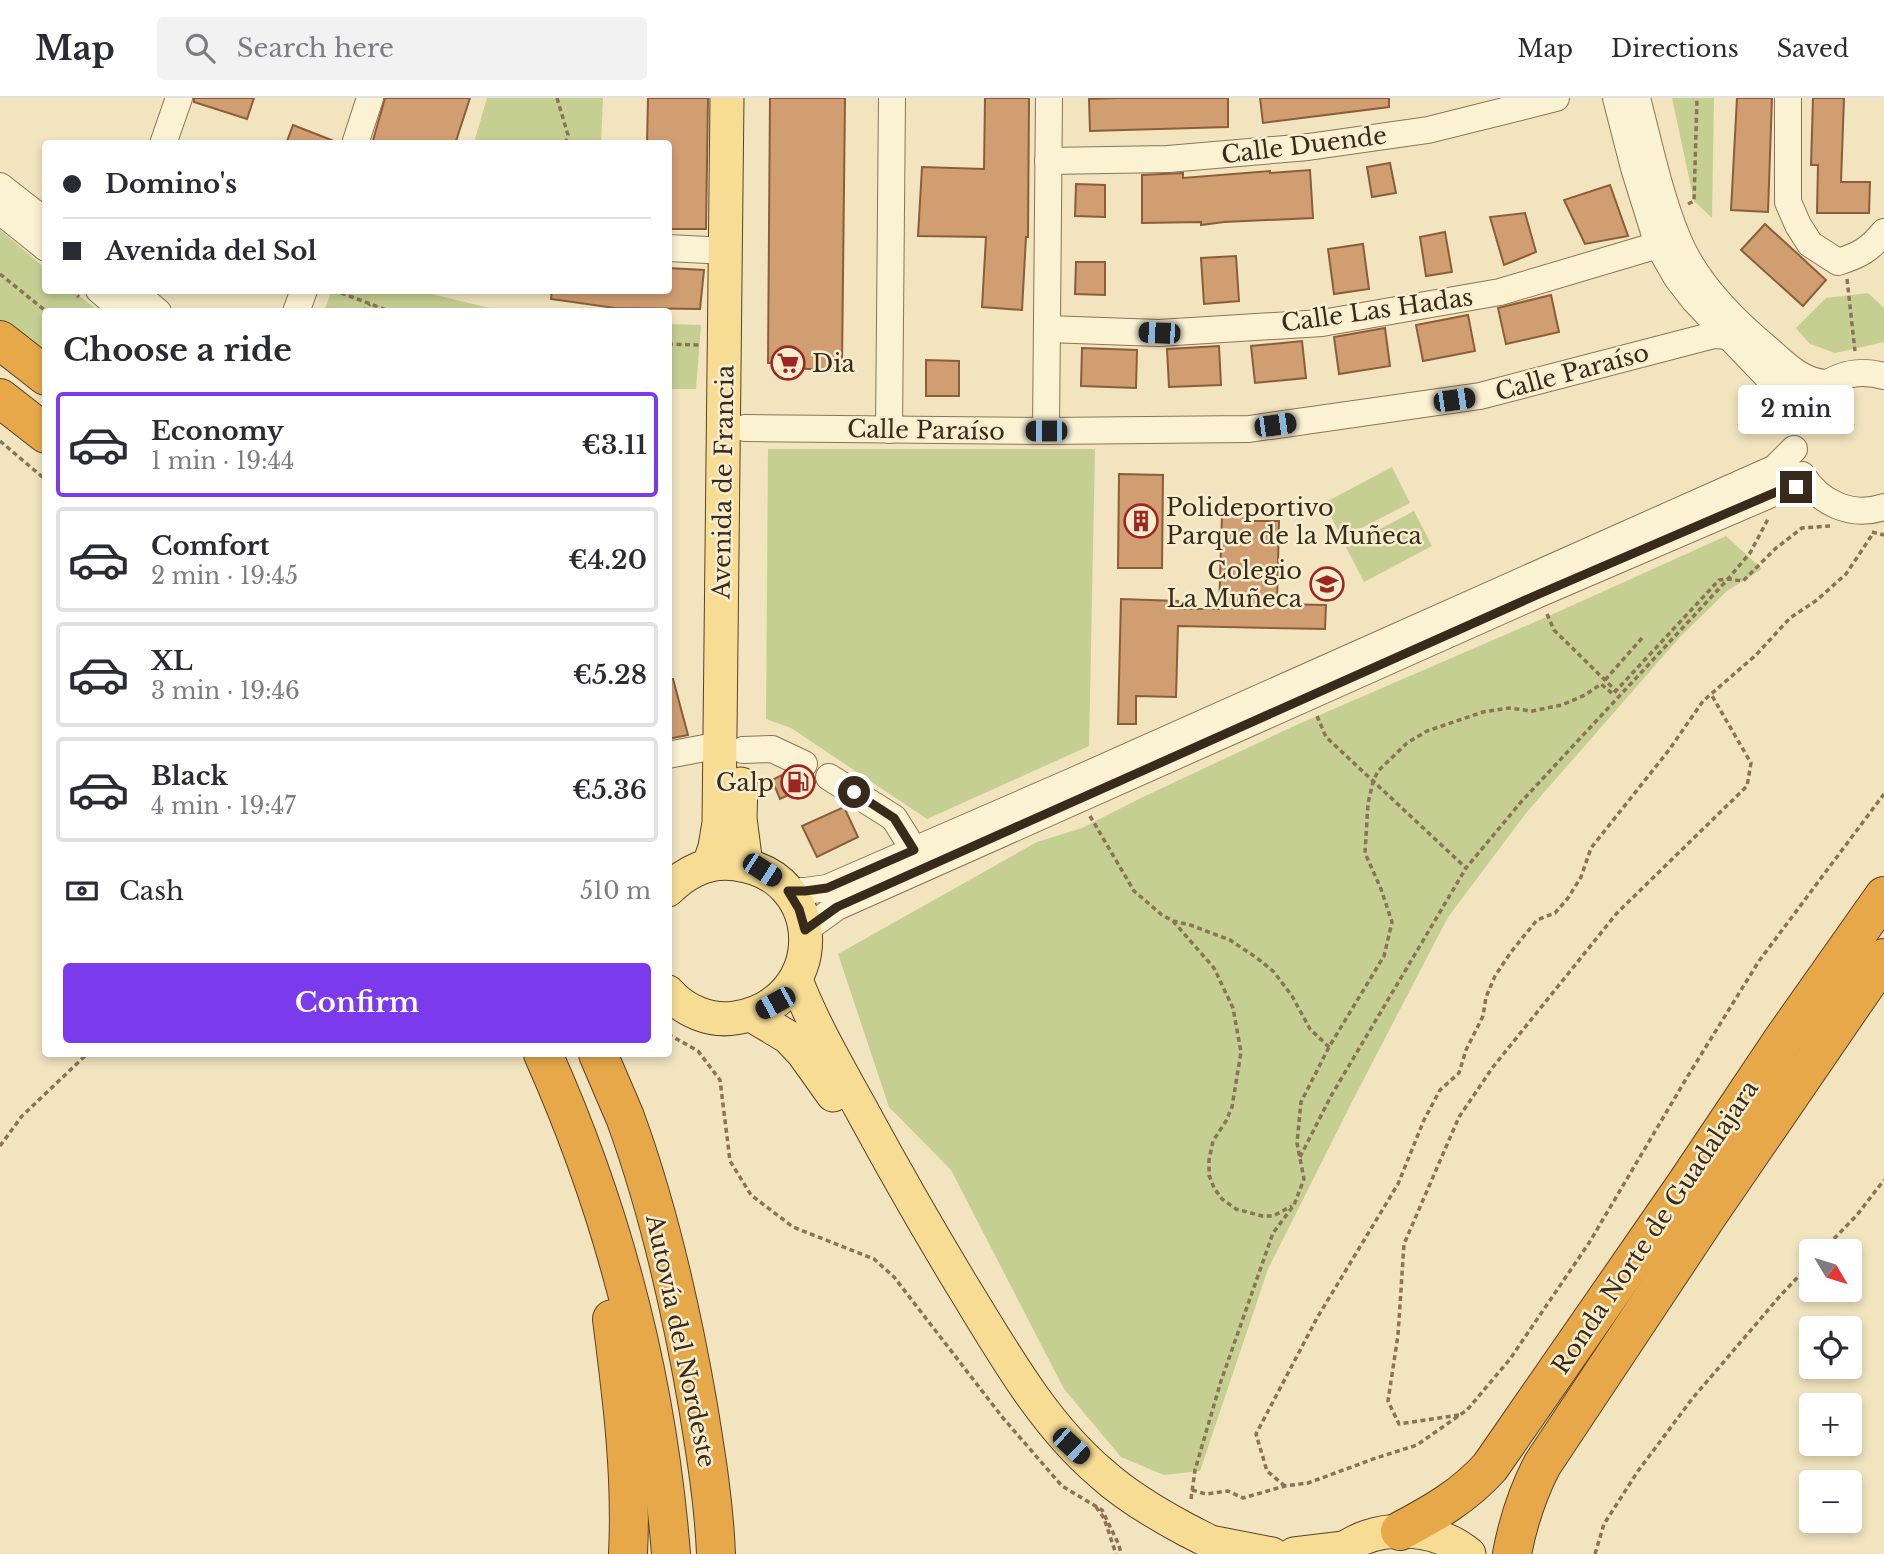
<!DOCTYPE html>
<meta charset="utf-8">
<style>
:root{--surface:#fff;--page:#f2f2f3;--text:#2b2b33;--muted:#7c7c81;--line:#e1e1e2;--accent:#7c3aed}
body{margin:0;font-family:"Libre Baskerville",serif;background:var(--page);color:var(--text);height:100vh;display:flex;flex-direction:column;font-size:26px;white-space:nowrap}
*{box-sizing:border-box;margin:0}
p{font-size:23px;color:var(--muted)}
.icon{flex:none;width:38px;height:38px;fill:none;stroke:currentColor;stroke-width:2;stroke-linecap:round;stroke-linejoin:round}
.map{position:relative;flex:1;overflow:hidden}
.side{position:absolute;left:42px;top:210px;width:630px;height:749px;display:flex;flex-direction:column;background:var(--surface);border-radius:7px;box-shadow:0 4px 10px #0003}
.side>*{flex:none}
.banner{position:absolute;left:42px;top:42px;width:630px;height:154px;border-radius:7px;box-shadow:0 4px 10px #0003;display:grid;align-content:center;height:154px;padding:0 21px;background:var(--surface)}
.needle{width:46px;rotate:128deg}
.fabs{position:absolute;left:1799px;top:1141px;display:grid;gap:14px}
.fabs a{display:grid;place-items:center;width:63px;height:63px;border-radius:7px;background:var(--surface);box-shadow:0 4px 10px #0003;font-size:35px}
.end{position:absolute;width:32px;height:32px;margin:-16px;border:9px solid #392b1c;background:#fff;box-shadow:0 0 0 4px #fff}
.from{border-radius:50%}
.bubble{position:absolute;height:49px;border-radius:7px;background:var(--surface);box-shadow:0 4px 10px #0003;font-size:23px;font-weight:600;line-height:49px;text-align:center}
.car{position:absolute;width:21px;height:42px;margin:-21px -10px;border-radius:9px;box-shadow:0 0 5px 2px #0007;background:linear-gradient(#222 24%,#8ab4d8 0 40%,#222 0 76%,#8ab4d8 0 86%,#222 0)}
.banner b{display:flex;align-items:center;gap:24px;height:66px;font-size:26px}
.banner b+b{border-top:2px solid var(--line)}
.banner i{width:18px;height:18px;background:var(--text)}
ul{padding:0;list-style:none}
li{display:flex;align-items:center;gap:21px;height:105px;margin:0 14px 10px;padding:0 7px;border:4px solid var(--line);border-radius:7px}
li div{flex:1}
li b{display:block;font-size:26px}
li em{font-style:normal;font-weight:600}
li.selected{border-color:var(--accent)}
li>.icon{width:63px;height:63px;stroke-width:1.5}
h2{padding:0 21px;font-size:32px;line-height:84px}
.pay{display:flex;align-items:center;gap:18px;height:77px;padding:0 21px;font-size:26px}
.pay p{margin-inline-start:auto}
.action{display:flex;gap:14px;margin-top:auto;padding:14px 21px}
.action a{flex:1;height:80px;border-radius:7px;background:var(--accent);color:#fff;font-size:28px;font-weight:600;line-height:80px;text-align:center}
header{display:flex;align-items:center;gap:42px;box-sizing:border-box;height:98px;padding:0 35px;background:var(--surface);border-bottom:2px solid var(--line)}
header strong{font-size:33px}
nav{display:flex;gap:38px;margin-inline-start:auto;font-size:24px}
.search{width:490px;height:63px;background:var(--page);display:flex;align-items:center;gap:18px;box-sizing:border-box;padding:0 24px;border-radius:7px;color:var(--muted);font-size:26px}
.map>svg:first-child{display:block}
.green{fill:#c6cf92}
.building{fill:#d19e72;stroke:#8b5e3a;stroke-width:2}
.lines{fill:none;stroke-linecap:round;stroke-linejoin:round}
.minor-casing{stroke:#8b7456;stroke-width:28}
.major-casing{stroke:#58422b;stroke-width:35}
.highway-casing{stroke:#58422b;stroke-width:40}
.path{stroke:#8b7456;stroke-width:3.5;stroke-dasharray:5 3.5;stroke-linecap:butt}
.minor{stroke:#fbf1d3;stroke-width:26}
.major{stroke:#f7dc94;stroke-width:33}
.highway{stroke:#e6a849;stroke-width:38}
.route{stroke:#392b1c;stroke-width:9}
.labels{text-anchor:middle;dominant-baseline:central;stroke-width:5;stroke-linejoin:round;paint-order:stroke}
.street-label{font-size:24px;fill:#392b1c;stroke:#f8edcf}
.poi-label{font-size:24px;fill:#392b1c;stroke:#f8edcf;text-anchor:start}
</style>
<header>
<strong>Map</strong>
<div class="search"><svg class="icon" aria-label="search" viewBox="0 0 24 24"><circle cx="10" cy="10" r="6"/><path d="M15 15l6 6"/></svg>Search here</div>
<nav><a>Map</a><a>Directions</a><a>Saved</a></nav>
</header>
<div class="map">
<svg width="1884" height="1456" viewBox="0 0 1884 1456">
<rect width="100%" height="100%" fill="#f1e4bf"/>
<!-- green -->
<g class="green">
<path d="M487 0H603L601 45H474Z"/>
<path d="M1672 0H1714L1712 120 1694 103Z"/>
<path d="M0 132 45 170 46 192 73 193 99 213 46 214 45 278 0 242Z"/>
<path d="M332 192 419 193 502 213H324Z"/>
<path d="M1868 195 1884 210V244L1835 255 1810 246 1796 230 1826 200Z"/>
<path d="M669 226 701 227 696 291H669Z"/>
<path d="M768 351H1095L1089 648 927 721 791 630 766 621Z"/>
<path d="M1392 369 1410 405 1342 440 1324 405Z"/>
<path d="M1414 413 1432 448 1364 484 1346 449Z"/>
<path d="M1726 438 1762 471 1727 493 1680 539 1526 715 1448 819 1354 1000 1268 1171 1200 1373 1164 1377 1121 1359 1064 1291 951 1072 889 1009 838 856 1037 744 1082 730 1141 700 1292 629 1551 517Z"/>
</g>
<!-- building -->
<g class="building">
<path d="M194 0H254L247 21 194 4Z"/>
<path d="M385 0H470L455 46H372Z"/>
<path d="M648 0H708L706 131H668V46H647Z"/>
<path d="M770 0H845L842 267H838L837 273 782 269V265H768Z"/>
<path d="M985 0H1029L1028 139H1026L1022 212 982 209 986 139 918 138 922 69 984 71Z"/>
<path d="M1118 0H1228V29L1090 33 1089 1Z"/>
<path d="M1260 0H1389V9L1263 25Z"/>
<path d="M1737 0H1772L1768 114 1731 112Z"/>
<path d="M1813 0H1844L1841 84H1870L1869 115H1817L1818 67H1811Z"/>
<path d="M293 27 339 45V46H286Z"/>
<path d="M1390 65 1396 95 1372 99 1367 69Z"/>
<path d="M1310 72 1313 120 1224 124 1201 127V124L1142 125V77L1183 75V80L1270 73V75Z"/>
<path d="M1076 86 1105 87V119L1075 118Z"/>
<path d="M1610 87 1628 138 1585 146 1564 102Z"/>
<path d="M1525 115 1536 154 1504 167 1490 119Z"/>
<path d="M1765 126 1826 182 1803 208 1741 152Z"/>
<path d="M1445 134 1452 174 1426 178 1420 139Z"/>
<path d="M1363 146 1369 191 1334 196 1328 151Z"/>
<path d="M1236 158 1239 203 1204 206 1201 160Z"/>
<path d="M1076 164H1105V197L1075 196Z"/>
<path d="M668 170 704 172 700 211 615 210 551 201 552 192H668Z"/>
<path d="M1551 197 1559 234 1506 246 1498 210Z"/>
<path d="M1468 217 1475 253 1423 263 1416 227Z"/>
<path d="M1385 230 1390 268 1339 276 1334 239Z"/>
<path d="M1302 243 1306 280 1255 285 1251 248Z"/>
<path d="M1219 248 1221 287 1169 289 1167 251Z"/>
<path d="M1082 250 1137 252 1136 290 1081 288Z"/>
<path d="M926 262 959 263V298H926Z"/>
<path d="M1119 376 1163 377 1162 470H1118Z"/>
<path d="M1222 416H1248V423H1279L1277 506 1326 507 1325 531 1178 528 1176 599 1136 598V626H1118L1121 501 1178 503V511H1219Z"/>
<path d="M668 581H673L688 637 668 641Z"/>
<path d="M786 675 805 682 813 679 815 685 780 701 772 682Z"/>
<path d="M844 709 858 739 817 759 802 728Z"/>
</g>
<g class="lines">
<defs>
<g id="minor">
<path d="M1616 0 1634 70 1658 147 1677 180 1694 202 1782 294 1792 308 1797 321"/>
<path d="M1637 0C1649 46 1659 95 1677 139 1694 182 1732 221 1767 250 1785 266 1801 283 1825 285"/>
<path d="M1788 0V104L1798 127 1810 146 1838 164C1860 157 1869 152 1884 134"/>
<path d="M163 46 179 0"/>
<path d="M355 46 370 0"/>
<path d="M1048 63 1168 61 1308 49 1428 32 1556 0"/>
<path d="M0 88 46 124"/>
<path d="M0 113 46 150"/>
<path d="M668 150 726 153"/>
<path d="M99 192 125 214"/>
<path d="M132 192 158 214"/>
<path d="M296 214 304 192"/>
<path d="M1047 231 1159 235 1322 225 1500 194 1658 147"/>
<path d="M1813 296C1833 278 1857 270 1884 278"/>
<path d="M745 330 1046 333 1249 331 1480 298 1714 237 1728 238"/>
<path d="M889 332 892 0"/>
<path d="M1046 333 1049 0"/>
<path d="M1802 377C1820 405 1851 420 1884 409"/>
<path d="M743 652 772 651 804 666"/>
<path d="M668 657 720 647"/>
<path d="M829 679 894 720 914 752"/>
<path d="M788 793H805L827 790 1073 683 1775 370 1794 351"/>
<path d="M805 832 837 809 1539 496 1783 391 1810 389"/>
</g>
<g id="major">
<path d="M741 686 740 720 746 767"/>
<path d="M709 767 715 749 719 725 727 0"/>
<path d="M668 792C686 774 710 762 736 766 828 777 830 905 735 920 711 924 684 913 668 894"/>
<path d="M796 882C813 926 837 967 860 1009 892 1068 925 1126 960 1184 1001 1250 1041 1324 1101 1375 1124 1396 1157 1416 1185 1431 1200 1439 1216 1446 1231 1456"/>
<path d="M753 918 788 939 803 955 833 997"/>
<path d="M1215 1445 1272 1456"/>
<path d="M1294 1456 1344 1450"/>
<path d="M1337 1456C1373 1425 1433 1426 1469 1456"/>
</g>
<g id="highway">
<path d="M0 242 46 278"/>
<path d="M0 300 46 336"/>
<path d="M543 956C615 1117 657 1280 671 1456"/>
<path d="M598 956C607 977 616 998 625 1019 659 1112 681 1210 698 1308 706 1357 714 1406 716 1456"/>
<path d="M612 1221C622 1299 632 1377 628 1456"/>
<path d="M1400 1433C1434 1415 1464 1398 1490 1369L1688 1083 1781 944 1884 798"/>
<path d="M1512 1456C1518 1424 1527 1396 1542 1367L1708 1117 1884 860"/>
</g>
</defs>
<!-- minor casing -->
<use href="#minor" class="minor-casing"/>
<!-- major casing -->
<use href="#major" class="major-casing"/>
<!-- highway casing -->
<use href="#highway" class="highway-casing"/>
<!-- path -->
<g class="path">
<path d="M557 0 568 37 565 46"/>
<path d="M1688 106 1694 103 1697 0"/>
<path d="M0 176 47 214"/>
<path d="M1847 181 1855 253"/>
<path d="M71 192 79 199"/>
<path d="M333 192 392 214"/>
<path d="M363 214 370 206"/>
<path d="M668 246 701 247"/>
<path d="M0 343 46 382"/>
<path d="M1872 434 1884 437"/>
<path d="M1547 516 1554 532 1616 593"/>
<path d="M1605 582 1642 540"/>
<path d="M1317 618 1326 639 1466 770 1521 704 1728 481 1750 455 1768 421"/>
<path d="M1090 718 1134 793 1162 817 1173 823 1190 827 1230 842 1257 860 1274 874 1292 898 1310 931 1329 949"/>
<path d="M1173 823 1214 870 1233 910 1241 954 1232 1009 1226 1023 1213 1043 1209 1062V1077L1214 1090 1222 1101 1236 1111 1262 1118H1273L1292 1108"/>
<path d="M668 936 698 953 720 982 730 1063 751 1097 793 1129 874 1161 894 1179 1003 1320 1062 1388 1102 1412 1119 1447 1121 1456"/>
<path d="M0 1048 22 1018 87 956"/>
<path d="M1300 1059 1331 998 1466 770"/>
<path d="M1822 1153 1857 1117 1884 1082"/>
<path d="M1459 1317 1399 1326 1388 1303 1398 1237 1404 1146 1459 1019 1493 969 1617 815 1747 688 1751 665 1711 596"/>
<path d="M1285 1388 1267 1373 1256 1336 1317 1220 1398 1086 1424 1022 1440 992 1459 975 1466 952 1483 918 1486 899 1495 878 1511 854 1537 822 1555 815 1568 800 1581 779 1591 750 1669 652 1703 603 1756 557 1790 520 1817 502 1846 476 1874 434"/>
<path d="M1192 1392 1206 1396 1228 1393 1243 1400 1285 1388 1308 1385 1376 1360 1417 1347 1467 1312 1510 1261 1589 1145 1686 981 1759 863 1884 696"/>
<path d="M1191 1401 1195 1372 1221 1283 1273 1135 1294 1107 1304 1081 1297 1045 1301 1004 1329 949 1384 858 1392 824 1381 791 1365 755 1368 705 1373 684 1378 673 1407 645 1427 633 1483 614 1509 610 1532 613 1562 607 1585 597 1601 586 1613 596 1719 482 1728 481 1743 483 1775 451 1802 430 1830 428"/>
<path d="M1096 1409 1104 1420 1116 1456"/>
<path d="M1595 1456 1604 1426 1638 1373 1692 1301 1780 1198 1811 1165"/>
</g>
<!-- minor -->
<use href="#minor" class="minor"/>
<!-- major -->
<use href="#major" class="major"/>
<!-- highway -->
<use href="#highway" class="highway"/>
</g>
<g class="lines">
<!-- route -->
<path class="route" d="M854 694 894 720 914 752 827 790 805 793H788L799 811 805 832 837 809 1539 496 1783 391 1796 389"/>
</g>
<!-- icons -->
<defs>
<symbol id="supermarket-ring" viewBox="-11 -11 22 22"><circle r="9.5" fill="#f8edcf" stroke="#9d2622" stroke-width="1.5"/><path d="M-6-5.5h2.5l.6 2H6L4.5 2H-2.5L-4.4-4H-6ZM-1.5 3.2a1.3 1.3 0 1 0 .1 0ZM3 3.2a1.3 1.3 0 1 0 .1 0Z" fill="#9d2622"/></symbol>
<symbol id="building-ring" viewBox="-11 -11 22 22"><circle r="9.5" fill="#f8edcf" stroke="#9d2622" stroke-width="1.5"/><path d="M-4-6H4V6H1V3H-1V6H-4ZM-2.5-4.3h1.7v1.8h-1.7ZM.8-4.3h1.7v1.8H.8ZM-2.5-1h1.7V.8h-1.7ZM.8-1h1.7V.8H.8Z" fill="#9d2622"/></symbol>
<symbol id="school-ring" viewBox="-11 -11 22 22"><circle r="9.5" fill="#f8edcf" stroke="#9d2622" stroke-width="1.5"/><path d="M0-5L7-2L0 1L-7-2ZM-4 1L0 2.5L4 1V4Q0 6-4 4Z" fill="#9d2622"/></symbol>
<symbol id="fuel-ring" viewBox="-11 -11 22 22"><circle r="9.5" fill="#f8edcf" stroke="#9d2622" stroke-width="1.5"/><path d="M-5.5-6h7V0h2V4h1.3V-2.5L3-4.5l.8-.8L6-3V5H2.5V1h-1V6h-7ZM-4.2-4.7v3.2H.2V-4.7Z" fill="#9d2622"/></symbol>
</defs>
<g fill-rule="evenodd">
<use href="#supermarket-ring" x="769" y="246" width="38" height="38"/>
<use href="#building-ring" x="1122" y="404" width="38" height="38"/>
<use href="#school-ring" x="1308" y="467" width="38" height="38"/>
<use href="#fuel-ring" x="779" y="665" width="38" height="38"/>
</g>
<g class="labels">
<!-- street labels -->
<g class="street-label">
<text transform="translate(1304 47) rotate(-7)">Calle Duende</text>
<text transform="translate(1377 212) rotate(-8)">Calle Las Hadas</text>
<text transform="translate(1572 274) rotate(-15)">Calle Paraíso</text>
<text transform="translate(926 332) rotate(1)">Calle Paraíso</text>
<text transform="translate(723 384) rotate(-89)">Avenida de Francia</text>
<text transform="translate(1655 1129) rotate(-56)">Ronda Norte de Guadalajara</text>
<text transform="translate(681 1243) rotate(78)">Autovía del Nordeste</text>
</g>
<!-- poi labels -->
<g class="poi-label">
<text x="812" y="265">Dia</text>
<text x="1166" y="409">Polideportivo<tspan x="1166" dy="28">Parque de la Muñeca</tspan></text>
<text x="1302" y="472" text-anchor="end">Colegio<tspan x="1302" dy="28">La Muñeca</tspan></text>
<text x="774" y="684" text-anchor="end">Galp</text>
</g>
</g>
</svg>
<div class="fabs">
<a><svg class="needle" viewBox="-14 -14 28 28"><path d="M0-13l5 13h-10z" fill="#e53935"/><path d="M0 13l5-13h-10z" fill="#7c7c81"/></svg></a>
<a><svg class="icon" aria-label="locate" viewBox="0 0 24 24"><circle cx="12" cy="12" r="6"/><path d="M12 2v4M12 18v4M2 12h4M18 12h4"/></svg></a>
<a>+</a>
<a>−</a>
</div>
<i class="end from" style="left:854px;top:694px"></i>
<i class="end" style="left:1796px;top:389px"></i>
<div class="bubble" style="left:1738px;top:287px;width:116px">2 min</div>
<i class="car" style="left:1159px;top:235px;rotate:272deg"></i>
<i class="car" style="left:1454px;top:302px;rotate:82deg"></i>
<i class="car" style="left:1275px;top:327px;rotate:82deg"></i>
<i class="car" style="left:1046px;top:333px;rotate:270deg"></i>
<i class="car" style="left:762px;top:772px;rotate:123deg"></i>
<i class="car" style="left:775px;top:905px;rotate:241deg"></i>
<i class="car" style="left:1071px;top:1348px;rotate:133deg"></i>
<div class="banner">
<b><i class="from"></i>Domino's</b>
<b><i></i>Avenida del Sol</b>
</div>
<section class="side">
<h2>Choose a ride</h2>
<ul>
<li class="selected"><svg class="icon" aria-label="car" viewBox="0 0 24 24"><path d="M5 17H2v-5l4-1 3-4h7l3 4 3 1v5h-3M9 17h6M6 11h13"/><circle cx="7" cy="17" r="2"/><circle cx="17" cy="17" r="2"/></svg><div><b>Economy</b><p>1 min · 19:44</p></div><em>€3.11</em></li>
<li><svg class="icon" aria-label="car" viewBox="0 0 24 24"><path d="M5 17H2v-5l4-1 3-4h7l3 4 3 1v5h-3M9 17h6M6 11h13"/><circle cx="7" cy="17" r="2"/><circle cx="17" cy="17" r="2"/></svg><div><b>Comfort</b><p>2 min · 19:45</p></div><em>€4.20</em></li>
<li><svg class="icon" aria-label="car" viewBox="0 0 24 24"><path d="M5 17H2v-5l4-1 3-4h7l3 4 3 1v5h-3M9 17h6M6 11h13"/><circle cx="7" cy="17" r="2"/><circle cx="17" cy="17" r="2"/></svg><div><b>XL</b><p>3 min · 19:46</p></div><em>€5.28</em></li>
<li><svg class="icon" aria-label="car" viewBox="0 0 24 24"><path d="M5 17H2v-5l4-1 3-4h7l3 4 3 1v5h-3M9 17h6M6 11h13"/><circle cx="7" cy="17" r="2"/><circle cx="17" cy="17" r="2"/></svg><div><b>Black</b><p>4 min · 19:47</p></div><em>€5.36</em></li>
</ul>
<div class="pay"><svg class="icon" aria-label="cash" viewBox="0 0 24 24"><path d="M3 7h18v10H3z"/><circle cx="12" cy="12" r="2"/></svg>Cash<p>510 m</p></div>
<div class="action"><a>Confirm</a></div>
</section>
</div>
